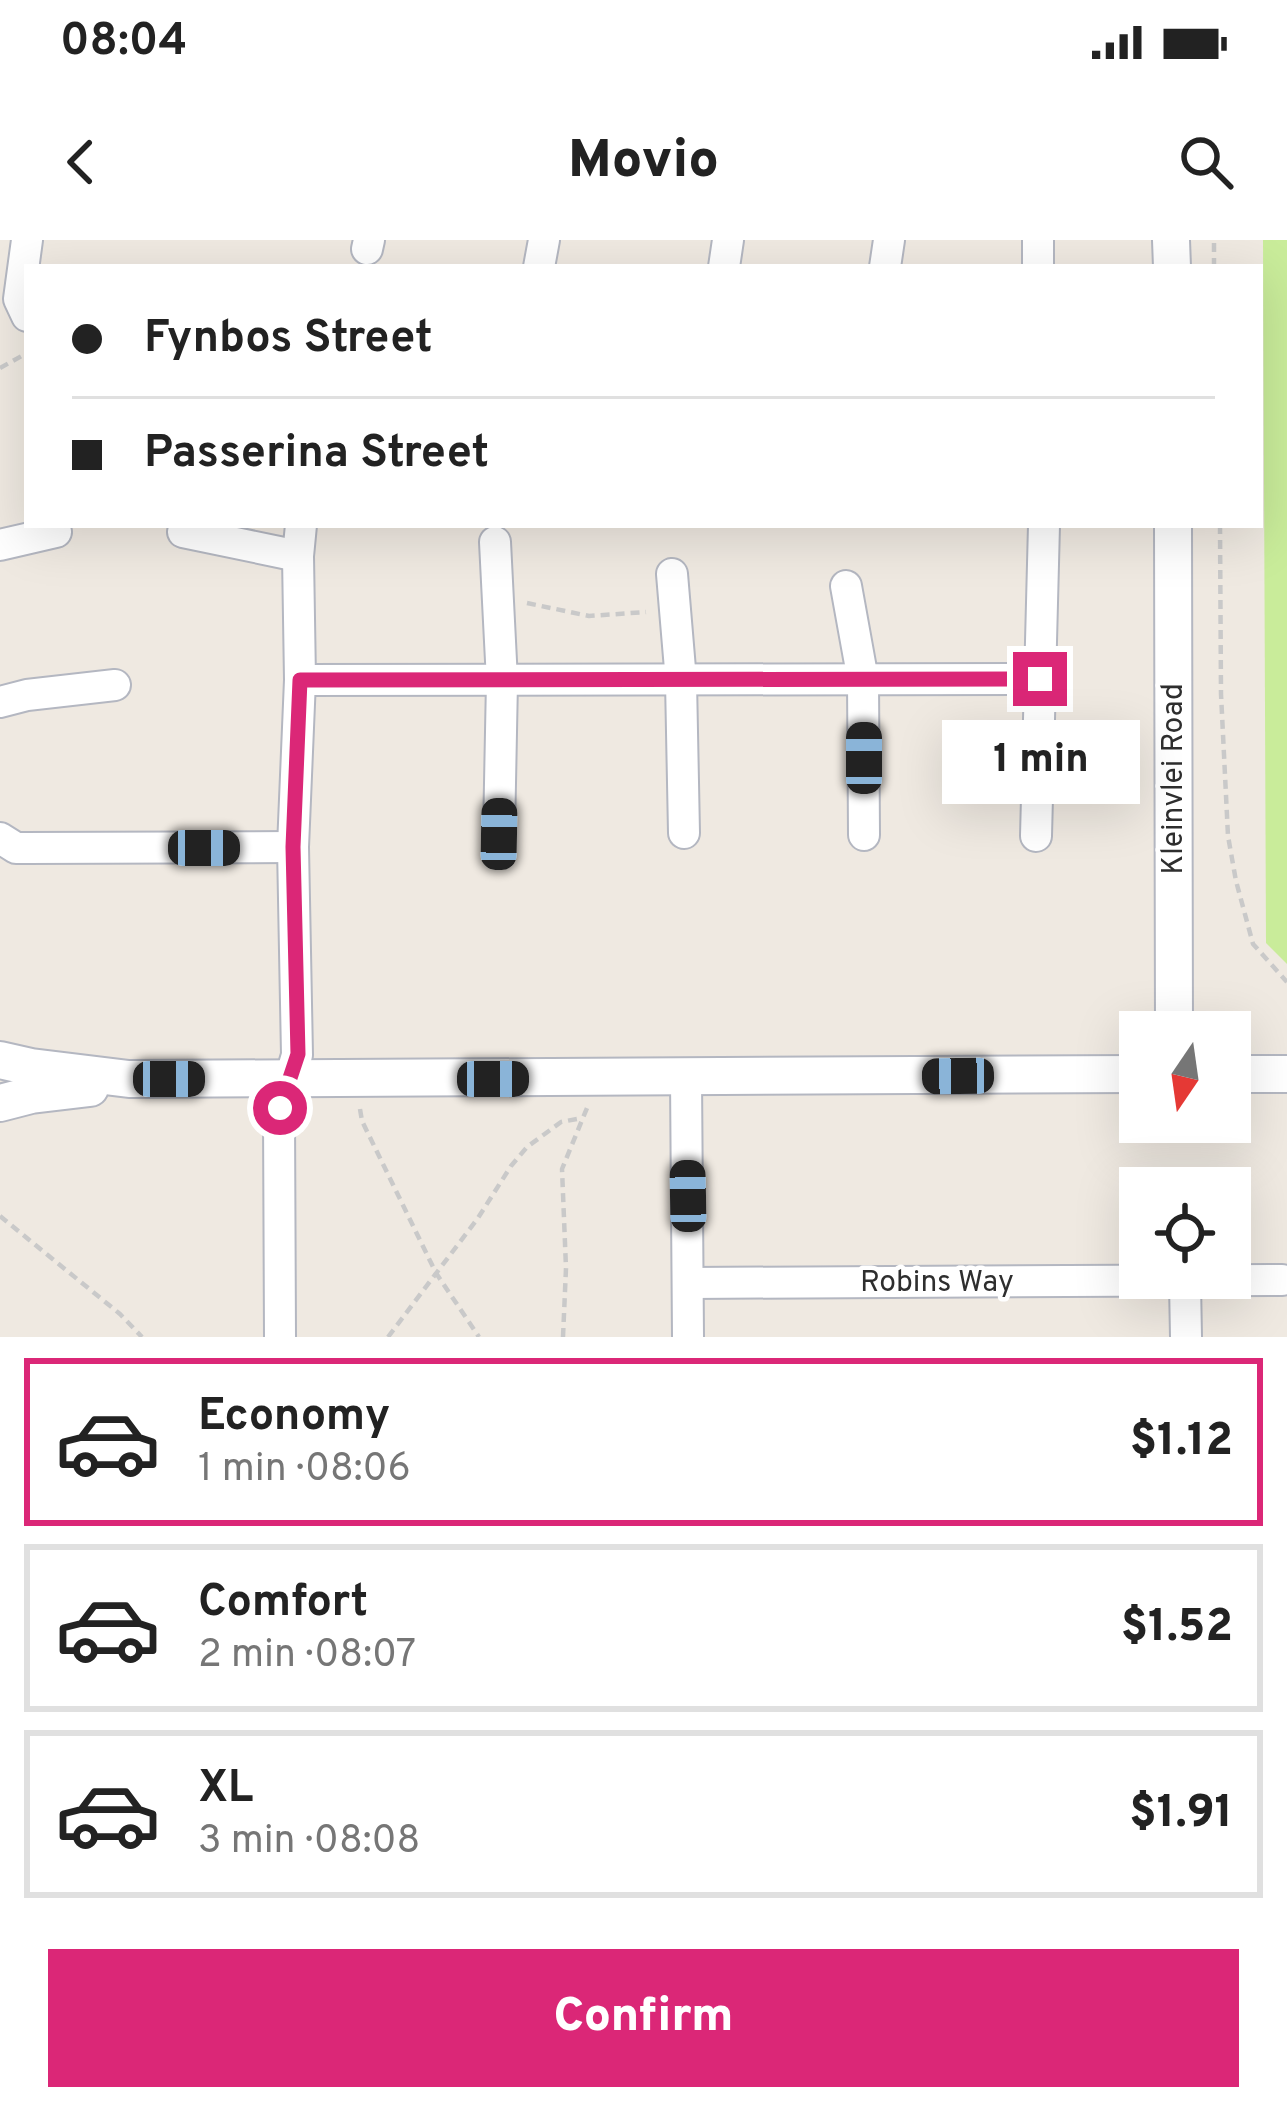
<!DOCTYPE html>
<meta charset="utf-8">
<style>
:root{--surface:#fff;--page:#f2f2f2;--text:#222;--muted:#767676;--line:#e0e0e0;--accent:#db2777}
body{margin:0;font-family:Overpass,sans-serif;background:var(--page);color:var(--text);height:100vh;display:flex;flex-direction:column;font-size:45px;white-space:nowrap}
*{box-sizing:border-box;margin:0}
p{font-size:39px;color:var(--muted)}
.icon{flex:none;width:66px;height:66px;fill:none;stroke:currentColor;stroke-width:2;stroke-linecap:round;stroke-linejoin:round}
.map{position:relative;height:1097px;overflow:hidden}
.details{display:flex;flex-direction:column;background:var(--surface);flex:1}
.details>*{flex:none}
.guide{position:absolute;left:24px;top:24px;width:1239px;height:264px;border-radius:0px;box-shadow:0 12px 48px #0002;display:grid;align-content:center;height:264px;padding:0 48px;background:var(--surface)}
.needle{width:78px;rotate:193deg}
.tools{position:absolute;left:1119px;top:771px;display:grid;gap:24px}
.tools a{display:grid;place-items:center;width:132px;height:132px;border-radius:0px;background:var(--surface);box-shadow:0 12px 48px #0002;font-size:60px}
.end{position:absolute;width:54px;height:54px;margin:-27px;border:15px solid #db2777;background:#fff;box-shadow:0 0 0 6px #fff}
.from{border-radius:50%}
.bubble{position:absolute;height:84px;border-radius:0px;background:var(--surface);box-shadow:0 12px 48px #0002;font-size:39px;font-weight:800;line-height:84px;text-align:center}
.car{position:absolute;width:36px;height:72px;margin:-36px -18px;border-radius:15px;box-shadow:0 0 9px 3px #0007;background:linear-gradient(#222 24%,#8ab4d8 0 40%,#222 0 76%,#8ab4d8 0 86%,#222 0)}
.guide b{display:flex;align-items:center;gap:42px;height:114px;font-size:45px}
.guide b+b{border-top:3px solid var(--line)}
.guide i{width:30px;height:30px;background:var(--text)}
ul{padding:21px 0 0;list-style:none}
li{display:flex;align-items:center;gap:36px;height:168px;margin:0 24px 18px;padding:0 24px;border:6px solid var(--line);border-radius:0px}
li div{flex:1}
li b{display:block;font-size:45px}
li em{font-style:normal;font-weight:800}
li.active{border-color:var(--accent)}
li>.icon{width:108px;height:108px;stroke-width:1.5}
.button{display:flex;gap:24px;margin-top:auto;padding:24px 48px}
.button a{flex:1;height:138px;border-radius:0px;background:var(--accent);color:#fff;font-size:48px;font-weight:800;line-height:138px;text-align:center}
.status{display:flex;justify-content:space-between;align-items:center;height:84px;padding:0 60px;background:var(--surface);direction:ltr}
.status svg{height:33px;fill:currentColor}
header{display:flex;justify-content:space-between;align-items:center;height:156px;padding:0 48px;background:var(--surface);font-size:54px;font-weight:800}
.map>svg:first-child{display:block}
.pitch{fill:#c9ec9a}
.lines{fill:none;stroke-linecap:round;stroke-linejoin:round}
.minor-casing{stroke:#b4b7c1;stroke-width:34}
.tertiary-casing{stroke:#b4b7c1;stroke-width:40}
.path{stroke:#c9c9c9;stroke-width:4.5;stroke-dasharray:9 6;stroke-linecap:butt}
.minor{stroke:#fff;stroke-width:30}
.tertiary{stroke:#fff;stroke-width:36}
.route{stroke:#db2777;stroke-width:15}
.labels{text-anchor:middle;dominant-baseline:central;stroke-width:9;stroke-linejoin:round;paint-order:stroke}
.street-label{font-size:30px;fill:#2e2e2e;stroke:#fff}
</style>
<div class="status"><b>08:04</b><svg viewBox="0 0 49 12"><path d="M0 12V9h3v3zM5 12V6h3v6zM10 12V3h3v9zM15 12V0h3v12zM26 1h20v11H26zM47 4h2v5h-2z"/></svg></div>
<header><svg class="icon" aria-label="back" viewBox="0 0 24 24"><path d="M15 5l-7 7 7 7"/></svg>Movio<svg class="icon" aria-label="search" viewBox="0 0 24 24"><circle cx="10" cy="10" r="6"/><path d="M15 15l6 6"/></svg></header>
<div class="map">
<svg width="1287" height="1097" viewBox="0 0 1287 1097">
<rect width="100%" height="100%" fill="#efe9e1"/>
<!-- pitch -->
<path class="pitch" d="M1263 0H1287V724L1266 703Z"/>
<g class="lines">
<defs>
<g id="minor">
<path d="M1038 0V27"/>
<path d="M367 9 369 0"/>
<path d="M539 27 544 0"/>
<path d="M724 27 728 0"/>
<path d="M885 27 889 0"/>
<path d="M27 76 19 59 27 0"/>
<path d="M183 292 298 316"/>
<path d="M495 302 502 441 499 594"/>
<path d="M0 305 56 292"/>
<path d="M672 334 681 441 684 593"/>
<path d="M846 346 863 440 864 595"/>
<path d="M300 440 1040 439"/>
<path d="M0 462 27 455 115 445"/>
<path d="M1036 596 1044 285"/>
<path d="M0 598 16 608H25L293 607"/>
<path d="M686 838 688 1097"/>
<path d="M689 1043 1282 1040"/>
<path d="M1185 1043 1186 1097"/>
<path d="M280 1097 279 876 297 815 293 607 300 440 298 316 301 285"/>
</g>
<g id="tertiary">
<path d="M1171 0 1172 27"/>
<path d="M1173 285 1174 792"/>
<path d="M0 820 31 827 129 839 1140 834"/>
<path d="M1230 834H1287"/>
<path d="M0 863 31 855 90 848"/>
</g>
</defs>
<!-- minor casing -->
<use href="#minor" class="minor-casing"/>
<!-- tertiary casing -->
<use href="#tertiary" class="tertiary-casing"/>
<!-- path -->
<g class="path">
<path d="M1214 27V0"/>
<path d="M0 128 27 113"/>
<path d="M1220 285 1221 454 1228 596 1236 641 1253 704 1287 742"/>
<path d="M527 363 589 376 646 372"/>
<path d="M360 869 362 881 436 1033 479 1097"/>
<path d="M0 976 120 1074 142 1097"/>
<path d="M388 1097 478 978 511 926 527 907 561 882 582 878"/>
<path d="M563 1097 566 1028 562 929 587 868"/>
</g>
<!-- minor -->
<use href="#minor" class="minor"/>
<!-- tertiary -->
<use href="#tertiary" class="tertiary"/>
</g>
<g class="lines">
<!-- route -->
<path class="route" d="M280 868 298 814 293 607 300 440 1040 439"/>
</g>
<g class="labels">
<!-- street labels -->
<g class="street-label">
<text transform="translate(1174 539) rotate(-90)">Kleinvlei Road</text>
<text x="937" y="1043">Robins Way</text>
</g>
</g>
</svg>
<div class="tools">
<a><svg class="needle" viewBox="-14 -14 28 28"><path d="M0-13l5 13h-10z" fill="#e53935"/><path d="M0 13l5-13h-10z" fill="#767676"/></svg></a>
<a><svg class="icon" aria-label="locate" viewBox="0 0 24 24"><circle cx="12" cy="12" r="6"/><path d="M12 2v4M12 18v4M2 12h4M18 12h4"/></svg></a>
</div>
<i class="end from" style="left:280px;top:868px"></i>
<i class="end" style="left:1040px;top:439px"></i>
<div class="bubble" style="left:942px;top:480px;width:198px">1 min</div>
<i class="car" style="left:864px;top:518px;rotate:0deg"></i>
<i class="car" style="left:499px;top:594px;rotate:1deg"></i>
<i class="car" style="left:204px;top:608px;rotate:90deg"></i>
<i class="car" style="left:958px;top:836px;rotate:269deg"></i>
<i class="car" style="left:169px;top:839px;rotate:90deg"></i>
<i class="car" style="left:493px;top:839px;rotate:90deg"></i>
<i class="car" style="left:688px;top:956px;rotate:359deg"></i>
<div class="guide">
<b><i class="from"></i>Fynbos Street</b>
<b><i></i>Passerina Street</b>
</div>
</div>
<section class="details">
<ul>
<li class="active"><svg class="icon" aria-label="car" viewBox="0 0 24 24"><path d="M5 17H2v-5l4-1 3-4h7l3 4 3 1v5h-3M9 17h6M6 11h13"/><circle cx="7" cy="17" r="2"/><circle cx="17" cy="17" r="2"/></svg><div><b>Economy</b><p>1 min · 08:06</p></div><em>$1.12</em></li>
<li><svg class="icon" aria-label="car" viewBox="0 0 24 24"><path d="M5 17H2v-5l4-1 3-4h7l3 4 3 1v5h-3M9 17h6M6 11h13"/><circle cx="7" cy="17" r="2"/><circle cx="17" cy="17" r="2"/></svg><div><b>Comfort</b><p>2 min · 08:07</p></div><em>$1.52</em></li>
<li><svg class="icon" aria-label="car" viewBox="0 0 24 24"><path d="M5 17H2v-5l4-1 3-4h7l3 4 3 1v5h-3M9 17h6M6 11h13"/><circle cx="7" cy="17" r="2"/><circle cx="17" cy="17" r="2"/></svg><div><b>XL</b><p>3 min · 08:08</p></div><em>$1.91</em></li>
</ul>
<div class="button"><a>Confirm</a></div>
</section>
